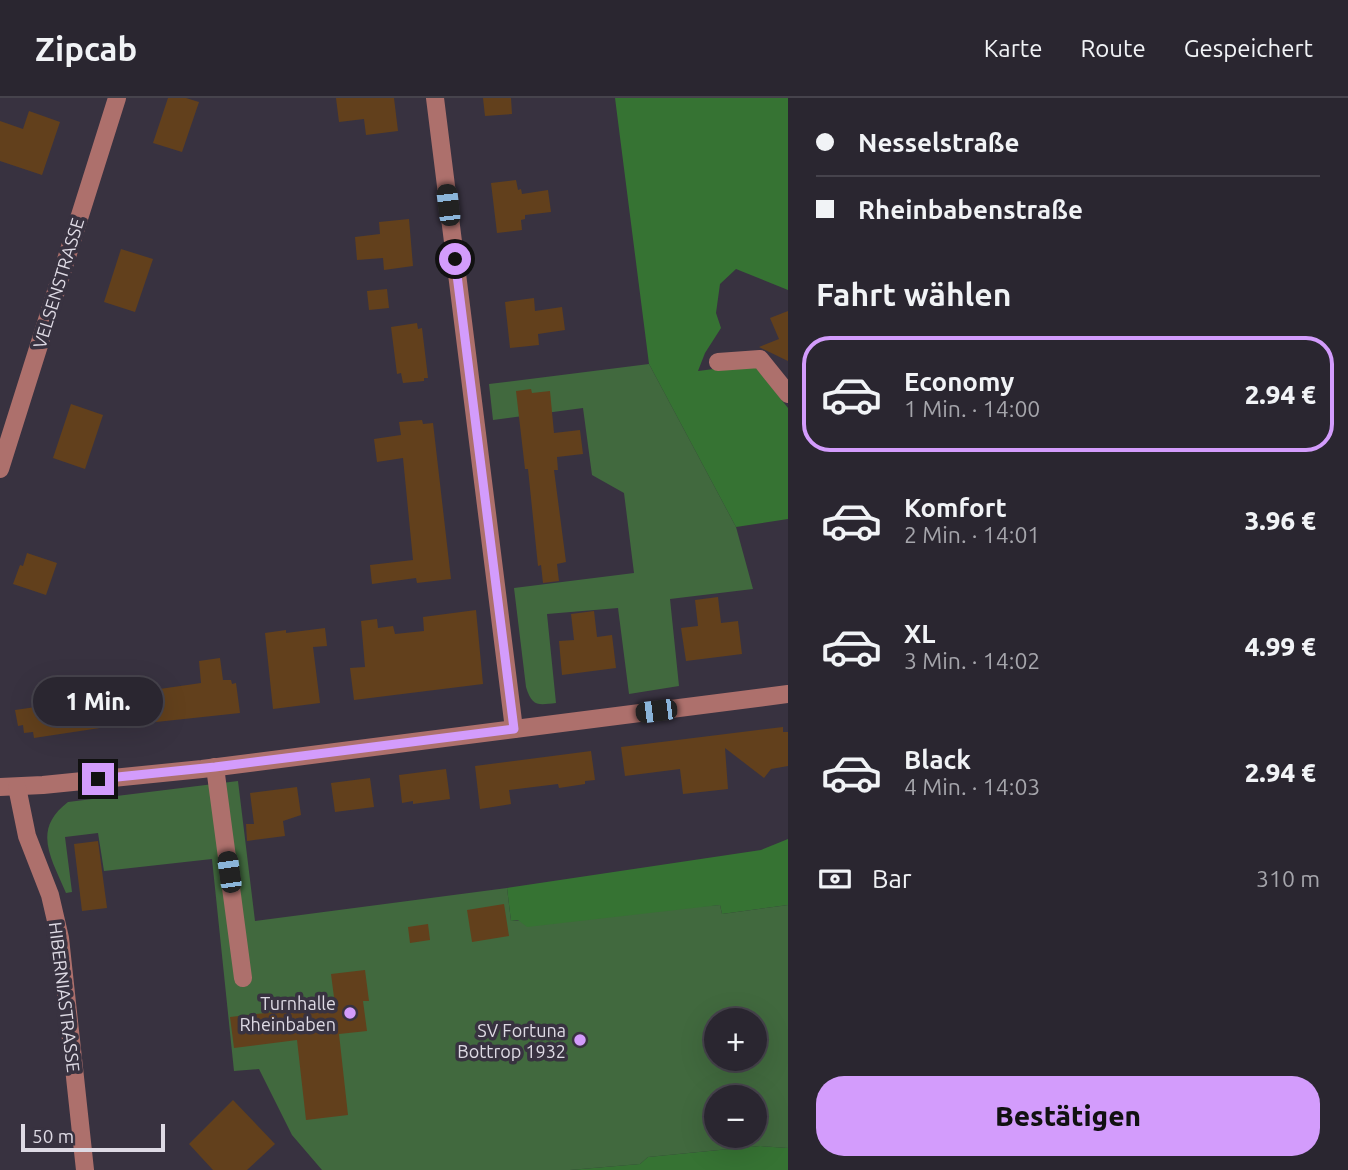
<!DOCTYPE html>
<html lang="de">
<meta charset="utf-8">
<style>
:root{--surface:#2a2630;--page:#36323c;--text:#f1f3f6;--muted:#a5a5ab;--line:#46434c;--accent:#d39cfc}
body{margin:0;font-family:Ubuntu,sans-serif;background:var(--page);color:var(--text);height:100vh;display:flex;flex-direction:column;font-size:26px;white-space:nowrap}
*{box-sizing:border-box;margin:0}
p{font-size:23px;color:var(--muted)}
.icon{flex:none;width:38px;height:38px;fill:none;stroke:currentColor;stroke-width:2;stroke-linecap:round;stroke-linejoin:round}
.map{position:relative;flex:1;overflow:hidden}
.panel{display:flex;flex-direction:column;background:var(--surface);width:560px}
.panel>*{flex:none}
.hud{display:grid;align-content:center;height:154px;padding:0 28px;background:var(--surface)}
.buttons{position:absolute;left:704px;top:910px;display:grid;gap:14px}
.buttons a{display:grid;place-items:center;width:63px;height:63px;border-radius:50%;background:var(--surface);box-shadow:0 7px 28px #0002,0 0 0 2px var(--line);font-size:35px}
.scale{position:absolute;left:21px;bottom:18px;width:144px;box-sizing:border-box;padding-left:7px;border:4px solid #dedae4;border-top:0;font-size:19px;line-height:24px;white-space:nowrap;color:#dedae4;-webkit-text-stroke:5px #383240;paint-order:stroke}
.end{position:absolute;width:32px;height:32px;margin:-16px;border:9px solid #d39cfc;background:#111;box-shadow:0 0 0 4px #111}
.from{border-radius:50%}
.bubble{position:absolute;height:49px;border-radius:24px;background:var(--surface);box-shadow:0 7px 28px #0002,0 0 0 2px var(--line);font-size:23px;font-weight:800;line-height:49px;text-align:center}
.car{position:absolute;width:21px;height:42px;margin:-21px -10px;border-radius:9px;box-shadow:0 0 5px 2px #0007;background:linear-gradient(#222 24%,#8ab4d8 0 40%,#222 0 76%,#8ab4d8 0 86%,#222 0)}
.hud b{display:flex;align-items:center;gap:24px;height:66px;font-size:26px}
.hud b+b{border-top:2px solid var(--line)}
.hud i{width:18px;height:18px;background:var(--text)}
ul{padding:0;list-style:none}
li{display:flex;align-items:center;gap:21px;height:116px;margin:0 14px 10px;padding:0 14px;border:4px solid transparent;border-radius:28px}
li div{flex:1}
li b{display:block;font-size:26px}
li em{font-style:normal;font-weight:800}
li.on{border-color:var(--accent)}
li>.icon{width:63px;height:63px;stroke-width:1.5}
h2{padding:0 28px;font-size:32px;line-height:84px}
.pay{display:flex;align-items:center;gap:18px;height:77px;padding:0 28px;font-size:26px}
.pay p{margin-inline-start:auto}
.primary-button{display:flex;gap:14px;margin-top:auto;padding:14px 28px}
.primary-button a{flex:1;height:80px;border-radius:28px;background:var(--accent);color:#111;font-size:28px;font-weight:800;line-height:80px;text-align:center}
header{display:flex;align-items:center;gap:42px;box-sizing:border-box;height:98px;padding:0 35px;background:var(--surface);border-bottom:2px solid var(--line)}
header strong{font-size:33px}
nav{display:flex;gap:38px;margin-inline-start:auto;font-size:24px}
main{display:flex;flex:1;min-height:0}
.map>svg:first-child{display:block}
.green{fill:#41693e;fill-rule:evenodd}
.forest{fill:#367333}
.building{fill:#62401c}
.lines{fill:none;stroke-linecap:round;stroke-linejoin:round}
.minor{stroke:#ad706c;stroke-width:18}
.route{stroke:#d39cfc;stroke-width:9}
.poi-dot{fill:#d39cfc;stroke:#383240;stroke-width:2.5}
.labels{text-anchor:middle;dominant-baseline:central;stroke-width:7;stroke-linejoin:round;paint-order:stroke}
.street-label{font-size:18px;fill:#dedae4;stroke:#383240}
.poi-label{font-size:18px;fill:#dedae4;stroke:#383240;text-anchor:end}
</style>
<header>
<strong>Zipcab</strong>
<nav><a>Karte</a><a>Route</a><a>Gespeichert</a></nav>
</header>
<main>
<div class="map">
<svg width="788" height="1072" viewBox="0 0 788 1072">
<rect width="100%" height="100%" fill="#383240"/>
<!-- green -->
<g class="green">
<path d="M649 266 736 429 753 491 670 501 679 588 629 596 618 510 547 516 556 605C538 607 532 609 526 589L514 490 634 475 624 395 592 377 583 310 493 322 489 286Z"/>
<path d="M238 683 255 823 507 790 511 823 720 807 722 816 788 807V1050L760 1048 648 1059 640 1066 570 1072H322L292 1037 259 971 234 973 212 761 104 773 98 735 65 739 72 794 66 795C52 761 31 732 68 704ZM716 922H754V961H716ZM716 999H754V1038H716Z"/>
</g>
<!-- forest -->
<g class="forest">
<path d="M615 0H788V192L736 171 720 186 716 215 721 230 705 255 698 273 753 266 788 310V421L736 429 649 266Z"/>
<path d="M788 741V807L722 816 720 807 527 829 518 822 511 823 507 790 761 752Z"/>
<path d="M760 1048 788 1050V1072H570L640 1066 648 1059Z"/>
</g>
<!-- building -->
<g class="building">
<path d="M168 0H186L199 4 182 54 153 45Z"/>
<path d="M336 0H394L398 33 366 37 364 21 339 24Z"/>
<path d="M483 0H511L512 16 485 18Z"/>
<path d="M29 13 60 24 42 77 0 63V23L23 31Z"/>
<path d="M516 82 518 92 521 91 522 96 548 92 551 114 525 117V121L521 122 522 132 497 135 491 85Z"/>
<path d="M409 121 413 168 384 172 383 160 357 162 355 139 380 136 379 124Z"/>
<path d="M121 151 153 161 135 214 104 204Z"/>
<path d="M387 191 389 210 369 212 367 193Z"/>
<path d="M534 200 535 213 562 209 565 232 538 236 539 247 510 250 505 204Z"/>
<path d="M788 213V263L759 249 779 241 770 220Z"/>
<path d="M417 225 418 231 422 230 428 280H424V283L403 285 401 275 397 276 391 229Z"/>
<path d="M531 291 532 295 550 293 554 335 580 332 583 356 557 359 558 372H554L566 464 557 466 559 483 543 485 541 467 538 468 528 371H525L516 293Z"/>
<path d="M71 306 103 317 85 371 53 360Z"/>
<path d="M422 322 423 326 433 325 451 481 417 485 416 480 372 486 370 467 413 462 403 360 377 364 374 341 401 337 399 324Z"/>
<path d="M27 455 57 465 46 497 13 486 20 467 23 468Z"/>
<path d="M718 499 721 525 738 523 742 556 686 563 681 530 698 528 695 502Z"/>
<path d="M476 512 483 586 354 602 350 570 365 569 361 523 377 521 378 530 393 528 395 536 424 533 423 519Z"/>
<path d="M594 513 597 539 612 537 616 570 562 577 559 543 574 542 571 516Z"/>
<path d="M325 530 327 548 313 549 320 605 273 611 265 535 286 532V535Z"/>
<path d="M220 560 223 582H231L232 586 236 585 240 615 100 630 34 640 33 634 24 635 23 627 18 628 15 612 201 585 199 563Z"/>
<path d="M783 629V634H788V668L771 671 764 680 725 650 728 691 683 696 680 671 625 678 621 649Z"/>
<path d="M591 653 595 682 585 683V686L559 690 558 686 509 692 511 706 480 711 475 668Z"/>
<path d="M446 671 450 701 413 706V703L402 705 399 677Z"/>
<path d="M370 680 374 709 335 714 331 685Z"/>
<path d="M297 689 301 717 283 723 285 738 247 743 246 726H254L250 695Z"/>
<path d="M98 743 107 810 82 813 74 746Z"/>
<path d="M504 806 509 838 472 844 467 812Z"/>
<path d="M428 826 430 842 410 845 408 829Z"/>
<path d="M365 872 369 903H363L367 933 339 936 348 1017 306 1022 297 942 234 950 230 919 335 907 331 876Z"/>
<path d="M233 1002 275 1046 247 1072H213L189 1046Z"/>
</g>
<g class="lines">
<!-- minor -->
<g class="minor">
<path d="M435 0 514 631"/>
<path d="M718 264 760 261 788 296"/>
<path d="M0 371 117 0"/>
<path d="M215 669 243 880"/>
<path d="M0 689 43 687 202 671 788 596"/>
<path d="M17 689 27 738 50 797 60 840 85 1072"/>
</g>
</g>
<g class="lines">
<!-- route -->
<path class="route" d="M98 681 215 669 514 631 455 161"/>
</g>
<!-- markers -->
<g class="poi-dot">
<circle cx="350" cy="915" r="7"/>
<circle cx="580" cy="942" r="7"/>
</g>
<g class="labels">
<!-- street labels -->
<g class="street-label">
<text transform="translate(58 185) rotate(-73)">VELSENSTRASSE</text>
<text transform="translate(65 899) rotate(83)">HIBERNIASTRASSE</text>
</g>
<!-- poi labels -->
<g class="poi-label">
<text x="336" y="905">Turnhalle<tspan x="336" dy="21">Rheinbaben</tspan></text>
<text x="566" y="932">SV Fortuna<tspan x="566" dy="21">Bottrop 1932</tspan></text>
</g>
</g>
</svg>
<div class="buttons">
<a>+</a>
<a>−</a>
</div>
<div class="scale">50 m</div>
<i class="end from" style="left:455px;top:161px"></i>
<i class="end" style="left:98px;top:681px"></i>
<div class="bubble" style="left:33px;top:579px;width:130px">1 Min.</div>
<i class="car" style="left:448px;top:107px;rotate:353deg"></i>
<i class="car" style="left:656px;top:613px;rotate:263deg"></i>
<i class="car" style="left:229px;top:774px;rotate:352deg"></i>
</div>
<section class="panel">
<div class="hud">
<b><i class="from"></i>Nesselstraße</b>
<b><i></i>Rheinbabenstraße</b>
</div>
<h2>Fahrt wählen</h2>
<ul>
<li class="on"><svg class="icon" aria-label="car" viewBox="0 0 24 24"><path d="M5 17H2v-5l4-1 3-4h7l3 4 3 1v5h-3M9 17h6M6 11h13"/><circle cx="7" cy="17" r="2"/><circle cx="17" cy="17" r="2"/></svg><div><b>Economy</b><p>1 Min. · 14:00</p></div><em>2.94 €</em></li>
<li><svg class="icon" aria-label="car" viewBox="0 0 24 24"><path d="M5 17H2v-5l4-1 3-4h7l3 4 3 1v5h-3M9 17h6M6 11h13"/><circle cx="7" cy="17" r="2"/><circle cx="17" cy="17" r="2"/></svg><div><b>Komfort</b><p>2 Min. · 14:01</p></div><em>3.96 €</em></li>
<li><svg class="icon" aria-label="car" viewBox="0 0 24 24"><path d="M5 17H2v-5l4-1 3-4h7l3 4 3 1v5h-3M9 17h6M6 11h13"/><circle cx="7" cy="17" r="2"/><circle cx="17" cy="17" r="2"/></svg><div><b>XL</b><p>3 Min. · 14:02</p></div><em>4.99 €</em></li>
<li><svg class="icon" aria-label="car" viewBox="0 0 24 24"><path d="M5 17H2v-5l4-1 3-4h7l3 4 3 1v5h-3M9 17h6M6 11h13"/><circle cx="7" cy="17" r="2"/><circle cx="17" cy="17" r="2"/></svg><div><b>Black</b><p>4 Min. · 14:03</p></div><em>2.94 €</em></li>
</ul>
<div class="pay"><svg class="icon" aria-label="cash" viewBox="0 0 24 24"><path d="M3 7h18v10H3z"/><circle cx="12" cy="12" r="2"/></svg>Bar<p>310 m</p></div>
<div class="primary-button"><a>Bestätigen</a></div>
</section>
</main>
